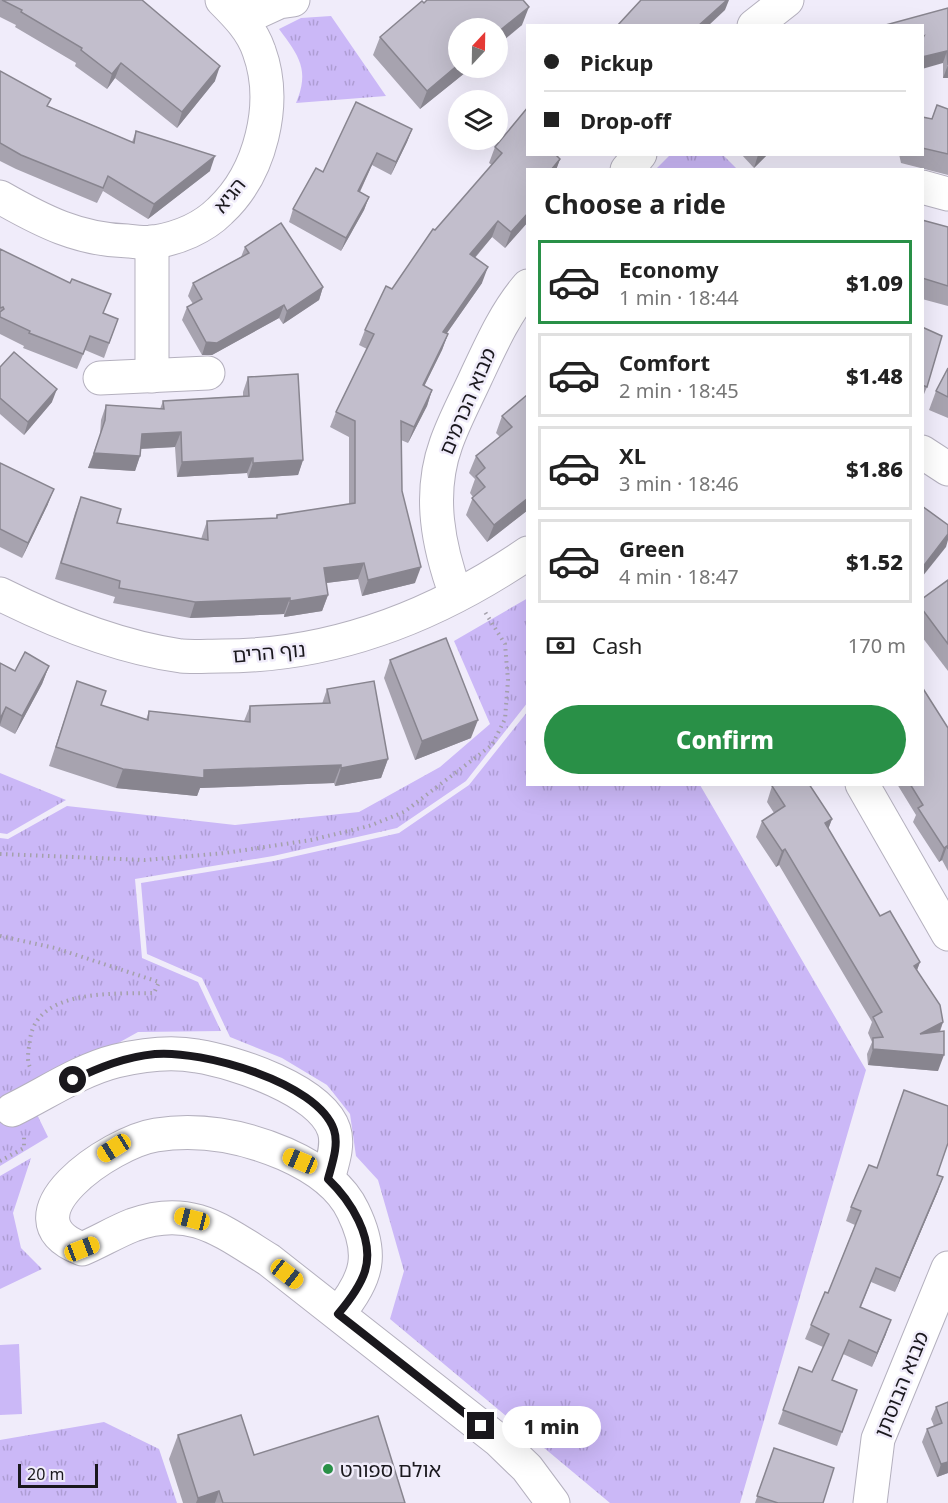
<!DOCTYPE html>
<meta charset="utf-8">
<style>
:root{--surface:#fff;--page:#f2f2f2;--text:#222;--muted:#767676;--line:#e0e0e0;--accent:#299047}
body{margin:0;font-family:"Noto Sans","Noto Sans Hebrew",sans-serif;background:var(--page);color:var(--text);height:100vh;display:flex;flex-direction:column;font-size:22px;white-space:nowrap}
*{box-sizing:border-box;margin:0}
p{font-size:20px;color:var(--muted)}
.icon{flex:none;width:33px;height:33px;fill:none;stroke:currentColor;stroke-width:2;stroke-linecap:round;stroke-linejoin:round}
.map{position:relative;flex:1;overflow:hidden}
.drawer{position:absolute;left:526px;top:168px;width:398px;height:618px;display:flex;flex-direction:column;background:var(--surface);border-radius:0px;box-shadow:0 6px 24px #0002}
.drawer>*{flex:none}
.banner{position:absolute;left:526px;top:24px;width:398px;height:132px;border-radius:0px;box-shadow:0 6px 24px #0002;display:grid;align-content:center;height:132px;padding:0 18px;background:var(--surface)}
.needle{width:39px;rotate:22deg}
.fabs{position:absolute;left:448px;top:18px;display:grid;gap:12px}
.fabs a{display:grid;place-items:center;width:60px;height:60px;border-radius:50%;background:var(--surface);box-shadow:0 6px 24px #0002;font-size:30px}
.scale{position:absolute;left:18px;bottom:15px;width:80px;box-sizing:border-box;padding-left:6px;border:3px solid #1a181d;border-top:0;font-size:16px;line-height:21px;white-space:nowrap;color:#1a181d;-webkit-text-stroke:4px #f0ecfa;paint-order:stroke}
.end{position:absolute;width:27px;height:27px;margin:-14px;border:8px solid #1a181d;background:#fff;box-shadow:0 0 0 3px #fff}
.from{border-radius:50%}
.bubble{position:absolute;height:42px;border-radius:21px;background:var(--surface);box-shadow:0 6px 24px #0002;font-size:20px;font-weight:800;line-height:42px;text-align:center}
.car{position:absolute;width:18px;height:36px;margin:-18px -9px;border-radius:8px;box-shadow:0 0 4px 2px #0007;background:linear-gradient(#f5c518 24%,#345 0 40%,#f5c518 0 76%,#345 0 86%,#f5c518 0)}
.banner b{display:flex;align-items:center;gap:21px;height:57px;font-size:22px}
.banner b+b{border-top:2px solid var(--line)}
.banner i{width:15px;height:15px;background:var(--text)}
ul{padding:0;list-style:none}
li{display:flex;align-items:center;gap:18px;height:84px;margin:0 12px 9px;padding:0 6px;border:3px solid var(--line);border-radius:0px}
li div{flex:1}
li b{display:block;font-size:22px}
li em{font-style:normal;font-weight:800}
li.active{border-color:var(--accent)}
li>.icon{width:54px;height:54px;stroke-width:1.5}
h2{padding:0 18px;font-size:27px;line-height:72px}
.pay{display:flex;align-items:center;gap:15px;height:66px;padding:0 18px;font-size:22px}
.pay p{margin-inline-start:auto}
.button{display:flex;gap:12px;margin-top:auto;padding:12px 18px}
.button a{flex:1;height:69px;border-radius:36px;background:var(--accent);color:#fff;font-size:24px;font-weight:800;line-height:69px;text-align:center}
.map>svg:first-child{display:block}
.grass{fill:url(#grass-tufts)}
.garden{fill:#cbb8f7}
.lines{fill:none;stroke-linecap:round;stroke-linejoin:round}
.minor-casing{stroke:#b4b0be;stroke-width:35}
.path{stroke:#a4a0ab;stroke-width:4;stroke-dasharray:1.5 4.5;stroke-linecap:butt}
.minor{stroke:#fff;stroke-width:33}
.wall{fill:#a7a3af}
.shaded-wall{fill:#88858f}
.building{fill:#c2becc;stroke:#88858f;stroke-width:1.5}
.route{stroke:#1a181d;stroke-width:8}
.poi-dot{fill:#299047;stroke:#f0ecfa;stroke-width:2}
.labels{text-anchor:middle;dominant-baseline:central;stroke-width:5;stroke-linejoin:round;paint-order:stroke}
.street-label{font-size:20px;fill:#1a181d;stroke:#f0ecfa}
.poi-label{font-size:20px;fill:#1a181d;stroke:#f0ecfa;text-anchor:start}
</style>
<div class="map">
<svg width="948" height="1503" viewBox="0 0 948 1503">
<defs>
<pattern id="grass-tufts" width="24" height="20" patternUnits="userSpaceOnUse" patternTransform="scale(1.5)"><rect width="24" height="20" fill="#cbb8f7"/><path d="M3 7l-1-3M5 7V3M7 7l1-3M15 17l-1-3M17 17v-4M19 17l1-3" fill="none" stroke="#ae9dd3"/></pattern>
</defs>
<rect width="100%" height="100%" fill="#f0ecfa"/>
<!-- grass -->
<g class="grass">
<path d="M331 16 386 96 296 103C310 70 299 56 279 29L301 18Z"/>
<path d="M670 155H723L737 169H656Z"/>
<path d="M528 598V702L466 781 397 828 273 856 135 879 142 958 198 982 221 1031 138 1032 27 1094 48 1137 0 1166V838L8 839 67 806 235 825 359 812 440 767 490 724 454 641Z"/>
<path d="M528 711V784L700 785 866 1070 740 1503H610L390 1319 404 1271 378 1180 356 1156 350 1114 327 1085 282 1058 230 1037 202 978 147 954 141 883 274 861 399 833 469 785Z"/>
<path d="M0 773 66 800 7 834 0 833Z"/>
<path d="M31 1158 13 1213 21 1248 42 1269 0 1289V1176Z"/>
<path d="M104 1422 159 1449 177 1503H0V1440Z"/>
</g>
<!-- garden -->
<path class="garden" d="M19 1344 22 1414 0 1415V1345Z"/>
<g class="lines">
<defs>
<g id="minor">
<path d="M242 19 279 2 293 0"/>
<path d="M754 26 787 0"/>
<path d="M627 170 640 154"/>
<path d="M922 187 948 194"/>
<path d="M0 197C42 221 79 240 128 241 136 242 146 243 155 242 178 238 203 228 220 211 261 173 278 103 259 51 252 30 237 15 222 0"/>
<path d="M152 242V376"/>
<path d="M100 378 208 373"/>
<path d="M922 452 948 469"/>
<path d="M0 594C56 622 118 647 181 656 194 657 208 656 222 656 333 656 437 615 528 553"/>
<path d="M456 595C438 546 428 494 446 444 454 421 466 399 476 377 491 345 505 313 528 286"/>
<path d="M862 784 948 934"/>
<path d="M12 1110C45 1094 80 1070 116 1061 141 1055 171 1051 197 1056 235 1062 321 1090 334 1130 339 1145 332 1164 328 1179"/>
<path d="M338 1314C368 1278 374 1254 353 1211 340 1183 312 1166 285 1154 243 1136 201 1128 156 1135 111 1142 0 1217 82 1249 99 1242 115 1232 133 1225 191 1204 222 1231 269 1260L498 1440 527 1468 553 1503"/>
<path d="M870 1503 878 1439 948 1268"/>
</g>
</defs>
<!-- minor casing -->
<use href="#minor" class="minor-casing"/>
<!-- path -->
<g class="path">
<path d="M0 854 145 860 225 853 311 840 369 826 404 812 492 745 505 719 508 680 505 644 485 612"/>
<path d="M0 936 55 948 159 982 154 993C117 994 36 988 30 1040 29 1049 26 1059 30 1067"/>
<path d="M0 1161 24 1148V1136"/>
</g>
<!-- minor -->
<use href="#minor" class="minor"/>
</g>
<!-- wall -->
<g class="wall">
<path d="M0 0H142L215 81 177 128 115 78 107 89 75 66 76 63 15 27 16 25 0 17Z"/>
<path d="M424 3 522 25 459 68H471L420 109 373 55 380 37Z"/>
<path d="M948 8V78H943V63Z"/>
<path d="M0 71 48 106 132 142 136 131 210 171 148 219 103 191 97 203 16 169 0 161Z"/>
<path d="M937 105 948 109V175L901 163 899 154H922V117L932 119Z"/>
<path d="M412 129 407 142 391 175 372 165 360 192 369 197 364 210 341 251 289 222 293 209Z"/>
<path d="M495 147 528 154 560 159 556 170H528V222L505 248 492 237 475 258 482 283 447 333 448 334 442 350 424 386 432 390 427 406 408 443 401 440 402 491 415 583 362 596 358 579 326 583 328 595 322 611 284 617V614L190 618 113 603 115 597 55 579 75 513 81 497 117 523 201 539 207 521 276 518 277 515 349 504V437L330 427 336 412 367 349 359 345 365 330 392 289 435 230 492 165 489 163Z"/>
<path d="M741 154H768L754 168Z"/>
<path d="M922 220 948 227V306L922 299Z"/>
<path d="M245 247 323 287 319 300 283 324 279 318 212 355H202L182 320 187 307 193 304 188 296 193 283 241 257Z"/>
<path d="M0 249 104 313 118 319 104 358 85 350 77 369 23 348 24 346 0 334Z"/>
<path d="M922 327 927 387 922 399Z"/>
<path d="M0 367 52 402 24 435 0 414Z"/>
<path d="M948 368V418L929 410 936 391Z"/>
<path d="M248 377 303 460 298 475 248 478 247 473 177 477 175 447 141 449 140 456 135 471 88 468 100 435 101 420 106 405 160 409 163 401 243 396V392Z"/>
<path d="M528 396V510L487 542 466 515 473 497 470 493 475 479 469 473 476 456 500 437 496 433 502 416Z"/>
<path d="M0 463 48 504 22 558 0 547Z"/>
<path d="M948 580V671L922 637V599Z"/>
<path d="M390 660 471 738 415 760 384 678Z"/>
<path d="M0 663 15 671 49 666 42 684 15 734 0 726Z"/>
<path d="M77 681 101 705 146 720 149 711 244 721 250 706 322 704 327 689 388 759 381 778 335 786 334 783 200 788 197 796 116 788 49 766Z"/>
<path d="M948 728V871L942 860 939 862 913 822 916 815 897 784H922Z"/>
<path d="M772 786 832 819 828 829 880 916 920 962 917 970 943 1022 940 1032 938 1071 868 1065 867 1054 872 1042 868 1033 872 1022 779 865 776 867 756 837 762 821 774 813 767 802Z"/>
<path d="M877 1168 937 1175 938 1191 895 1292 871 1282 861 1307 886 1334 872 1367 843 1354 832 1380 857 1390 837 1446 778 1424 799 1367 812 1372 823 1347 805 1339 811 1325 828 1293 855 1225 846 1221 851 1207Z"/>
<path d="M948 1402V1473L937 1477 922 1442 927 1429 934 1426 931 1419 936 1407Z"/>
<path d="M178 1435 254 1455 405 1503H183L169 1459Z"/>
<path d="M774 1448 823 1503H755Z"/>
</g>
<!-- shaded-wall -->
<g class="shaded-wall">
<path d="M727 0H729L725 10 708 26H698Z"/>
<path d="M529 7 522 25 498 45V32Z"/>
<path d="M947 51 943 63 922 69V57Z"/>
<path d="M121 63 115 78 107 89 112 74Z"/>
<path d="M459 64V68H471L420 109 427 91Z"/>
<path d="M948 65V78H943Z"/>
<path d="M220 66 215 81 177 128 182 112Z"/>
<path d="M412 129 407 142 391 175 396 162Z"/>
<path d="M377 153 372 165 354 204 358 191Z"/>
<path d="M759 154H768L754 168 758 155Z"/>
<path d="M215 156 210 171 148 219 154 204Z"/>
<path d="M560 159 556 170H551Z"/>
<path d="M369 197 364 210 341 251 346 238Z"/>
<path d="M528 213V222L505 248 511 232Z"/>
<path d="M498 221 492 237 464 270 470 254Z"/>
<path d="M488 267 482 283 437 347 443 332Z"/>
<path d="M323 287 319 300 283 324 287 311Z"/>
<path d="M284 305 279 318 212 355H202L206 342Z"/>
<path d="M448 334 442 350 417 401 423 385Z"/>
<path d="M57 389 52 402 24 435 28 422Z"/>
<path d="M432 390 427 406 408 443 414 427Z"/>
<path d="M181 432 175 447 136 449 142 434Z"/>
<path d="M94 453 140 456 135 471 88 468Z"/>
<path d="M253 458 247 473 177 477 182 462Z"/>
<path d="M303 460 298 475 248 478 253 463Z"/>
<path d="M54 489 48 504 22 558 28 543Z"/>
<path d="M528 498V510L487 542 494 525Z"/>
<path d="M948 534V540L946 547 922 577V568Z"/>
<path d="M364 563 358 579 318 584 324 568Z"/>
<path d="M421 567 415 583 362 596 368 580Z"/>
<path d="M328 595 322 611 284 617 290 601Z"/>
<path d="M290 598 284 614 190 618 195 602Z"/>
<path d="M49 666 42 684 15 734 22 716Z"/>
<path d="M6 707 0 725V719Z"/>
<path d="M478 720 471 738 415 760 422 741Z"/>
<path d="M388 759 381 778 335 786 341 768Z"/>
<path d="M341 765 334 783 200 788 197 796 116 788 123 769 204 770Z"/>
<path d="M832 819 826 835 825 823Z"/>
<path d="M947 846 942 860 939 862 944 848Z"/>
<path d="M785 849 779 865 776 867 782 851Z"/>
<path d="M920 962 914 978V966Z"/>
<path d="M943 1022 937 1038 920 1034Z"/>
<path d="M873 1049 944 1055 938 1071 868 1065Z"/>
<path d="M943 1177 938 1191 895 1292 900 1278Z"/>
<path d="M891 1320 886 1334 872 1367 877 1353Z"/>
<path d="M948 1462V1473L937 1477 941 1464Z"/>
<path d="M219 1491 215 1503H196L198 1498Z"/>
</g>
<!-- building -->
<g class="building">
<path d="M2 0H142L220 66 182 112 121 63 112 74 81 50 82 48 21 12 22 10Z"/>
<path d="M427 0H523L529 7 498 32V28H459V64L427 91 380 37 422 1 424 3Z"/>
<path d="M641 0H727L698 26H617Z"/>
<path d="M948 8V65L947 51 922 57V40L924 36 922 37V26H882Z"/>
<path d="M0 71 51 99 47 106 134 143 136 131 215 156 154 204 108 176 103 188 21 155 0 143Z"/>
<path d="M356 102 412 129 396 162 377 153 358 191 369 197 346 238 293 209 316 168 323 172Z"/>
<path d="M937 105 948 109V154L922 148V117L932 119Z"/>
<path d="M528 107V154H555L560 159 551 170H528V197L527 198 528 199V213L511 232 498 221 470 254 488 267 443 332 448 334 423 385 432 390 414 427 401 421 402 491 421 567 368 580 364 563 324 568 328 595 290 601V598L195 602 119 588 120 581 61 563 81 497 121 509 117 523 208 540 207 521 277 518V515L355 503V421L336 412 374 334 365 330 386 286 392 289 433 229 435 230 502 153 495 147Z"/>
<path d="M922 220 948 227V286L922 278Z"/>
<path d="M281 223 323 287 287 311 284 305 217 343 206 342 187 307 202 299 193 283 249 253 245 247Z"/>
<path d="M0 249 70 283 72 279 111 294 103 313 118 319 109 343 90 336 83 354 29 333 30 331 0 317V312L4 309 3 307 0 308Z"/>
<path d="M922 327 942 336 927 387 922 385Z"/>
<path d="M14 352 57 389 28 422 0 398V367Z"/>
<path d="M948 368V397L936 391Z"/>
<path d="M298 374 303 460 253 463V458L182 462 181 432 142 434 140 456 94 453 105 420 106 405 164 409 163 401 249 396 248 377Z"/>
<path d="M527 395 528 396V498L494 525 472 498 485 487 476 476 485 468 476 456 512 427 502 416Z"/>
<path d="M0 463 54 489 28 543 0 529Z"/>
<path d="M922 506 948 525V534L922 568Z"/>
<path d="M948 580V644L922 609V599Z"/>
<path d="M446 638 478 720 422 741 390 660Z"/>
<path d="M25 652 49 666 22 716 6 707 0 719V663L15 671Z"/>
<path d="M77 681 106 691 101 705 148 720 149 711 250 722V706L330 703 327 689 374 681 388 759 341 768V765L204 770V778L123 769 56 747Z"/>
<path d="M922 687 948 728V849L947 846 944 848 918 808 923 805 910 784H922Z"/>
<path d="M775 784H809L832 819 825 823 880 916 890 911 920 962 914 966 940 1005 943 1022 920 1034 944 1031V1055L873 1049V1038L883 1037 873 1017 882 1012 785 849 782 851 762 821 785 806 772 786Z"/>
<path d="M904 1090 948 1106V1143L937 1175 943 1177 900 1278 876 1268 860 1307 891 1320 877 1353 849 1340 832 1380 857 1390 842 1432 783 1410 799 1367 812 1372 829 1334 811 1325 825 1292 828 1293 861 1211 851 1207 869 1165 877 1168Z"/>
<path d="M948 1402V1462L941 1464 927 1429 942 1423 936 1407Z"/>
<path d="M241 1415 254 1455 378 1416 405 1503H223L219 1491 198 1498 178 1435Z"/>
<path d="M774 1448 834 1468 823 1503H778L757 1496Z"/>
</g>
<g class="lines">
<!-- route -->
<path class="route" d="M73 1080C100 1067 125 1057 155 1054 201 1050 318 1082 334 1130 339 1145 332 1164 328 1179 350 1200 375 1238 365 1271 360 1287 349 1301 338 1314L481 1426"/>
</g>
<!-- markers -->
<circle class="poi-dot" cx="328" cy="1469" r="6"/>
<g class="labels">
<!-- street labels -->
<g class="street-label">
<text transform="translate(229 195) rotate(-51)">הגיא</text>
<text transform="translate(467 401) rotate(-67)">מבוא הכרמים</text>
<text transform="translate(269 652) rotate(-5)">נוף הרים</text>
<text transform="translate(901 1384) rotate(-68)">מבוא הבוסתן</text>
</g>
<!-- poi labels -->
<g class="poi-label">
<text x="340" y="1469">אולם ספורט</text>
</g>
</g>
</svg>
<div class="fabs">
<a><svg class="needle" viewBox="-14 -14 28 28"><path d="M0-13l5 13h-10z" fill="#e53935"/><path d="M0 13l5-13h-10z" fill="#767676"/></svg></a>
<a><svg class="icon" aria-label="layers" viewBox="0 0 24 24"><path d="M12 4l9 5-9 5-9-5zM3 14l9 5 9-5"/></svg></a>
</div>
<div class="scale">20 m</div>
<i class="end from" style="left:73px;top:1080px"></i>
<i class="end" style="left:481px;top:1426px"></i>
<div class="bubble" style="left:502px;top:1406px;width:99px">1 min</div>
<i class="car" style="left:114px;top:1148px;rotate:238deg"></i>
<i class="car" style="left:300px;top:1161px;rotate:293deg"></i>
<i class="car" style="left:192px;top:1219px;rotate:284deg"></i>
<i class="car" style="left:82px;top:1249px;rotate:69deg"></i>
<i class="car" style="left:287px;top:1274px;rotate:128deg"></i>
<div class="banner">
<b><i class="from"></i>Pickup</b>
<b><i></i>Drop-off</b>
</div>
<section class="drawer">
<h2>Choose a ride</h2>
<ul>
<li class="active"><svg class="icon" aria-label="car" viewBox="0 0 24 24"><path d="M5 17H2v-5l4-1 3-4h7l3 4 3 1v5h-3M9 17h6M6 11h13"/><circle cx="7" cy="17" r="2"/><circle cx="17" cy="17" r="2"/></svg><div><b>Economy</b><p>1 min · 18:44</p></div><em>$1.09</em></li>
<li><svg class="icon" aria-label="car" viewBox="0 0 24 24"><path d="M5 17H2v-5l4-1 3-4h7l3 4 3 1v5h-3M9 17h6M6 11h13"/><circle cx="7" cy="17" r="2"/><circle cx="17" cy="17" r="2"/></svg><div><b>Comfort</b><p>2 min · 18:45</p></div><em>$1.48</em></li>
<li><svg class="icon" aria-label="car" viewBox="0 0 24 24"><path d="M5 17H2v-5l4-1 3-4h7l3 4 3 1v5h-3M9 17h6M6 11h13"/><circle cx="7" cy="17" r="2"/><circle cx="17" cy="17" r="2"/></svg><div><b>XL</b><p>3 min · 18:46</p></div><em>$1.86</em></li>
<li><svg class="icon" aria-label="car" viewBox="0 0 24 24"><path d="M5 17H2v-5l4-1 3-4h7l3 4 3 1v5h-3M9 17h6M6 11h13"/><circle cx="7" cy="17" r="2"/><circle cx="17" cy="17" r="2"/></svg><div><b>Green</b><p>4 min · 18:47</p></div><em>$1.52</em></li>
</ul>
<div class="pay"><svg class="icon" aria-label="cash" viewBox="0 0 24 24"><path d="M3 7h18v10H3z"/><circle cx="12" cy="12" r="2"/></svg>Cash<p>170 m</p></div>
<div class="button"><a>Confirm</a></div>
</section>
</div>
